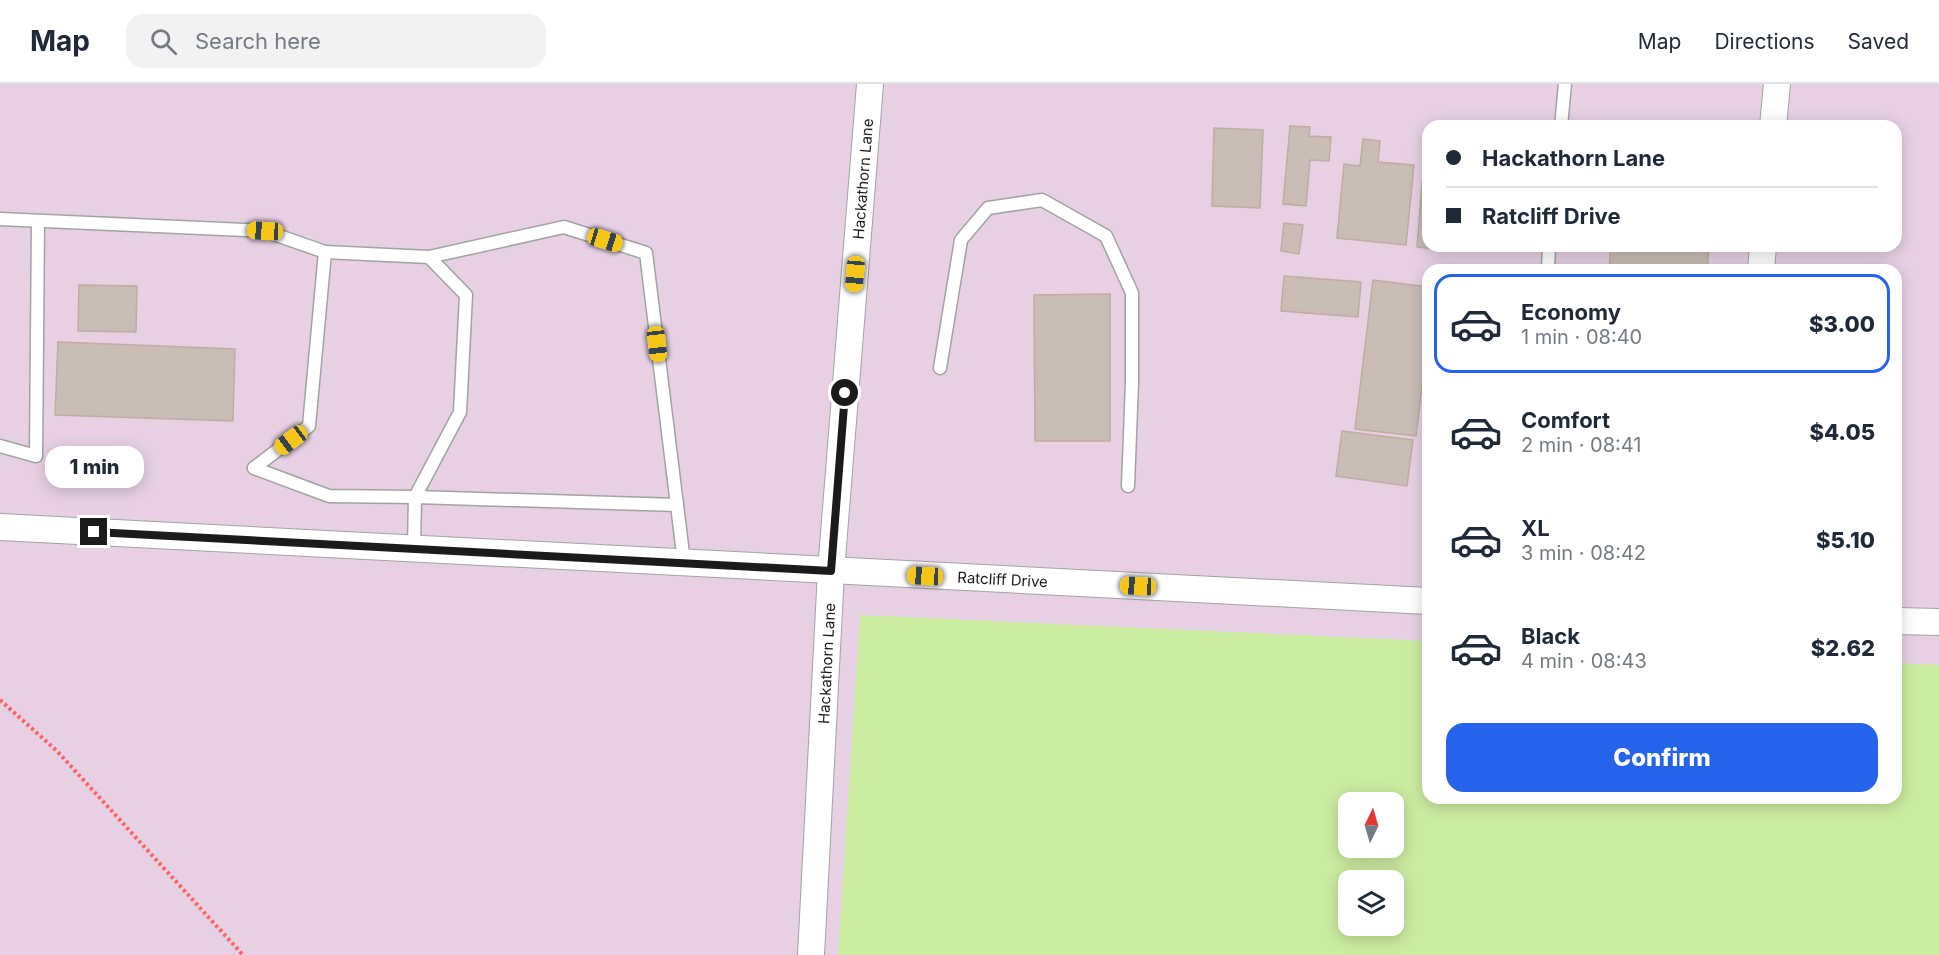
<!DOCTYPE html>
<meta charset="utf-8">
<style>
:root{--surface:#fff;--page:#f2f2f3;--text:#1f2937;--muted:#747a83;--line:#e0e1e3;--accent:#2563eb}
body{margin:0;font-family:Inter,sans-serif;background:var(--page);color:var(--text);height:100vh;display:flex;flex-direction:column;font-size:22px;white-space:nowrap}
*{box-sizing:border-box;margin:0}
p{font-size:20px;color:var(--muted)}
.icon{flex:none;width:33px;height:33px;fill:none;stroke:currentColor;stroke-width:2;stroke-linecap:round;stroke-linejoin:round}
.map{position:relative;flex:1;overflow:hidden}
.side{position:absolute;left:1422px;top:180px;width:480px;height:540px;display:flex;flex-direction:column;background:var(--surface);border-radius:18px;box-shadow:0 3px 15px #0003}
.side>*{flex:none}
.top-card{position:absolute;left:1422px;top:36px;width:480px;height:132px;border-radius:18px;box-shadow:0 3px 15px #0003;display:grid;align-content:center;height:132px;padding:0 24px;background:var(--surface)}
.needle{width:39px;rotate:5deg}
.tools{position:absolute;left:1338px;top:708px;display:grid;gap:12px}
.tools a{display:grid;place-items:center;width:66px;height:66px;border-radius:12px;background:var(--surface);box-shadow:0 3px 15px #0003;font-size:30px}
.end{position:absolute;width:27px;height:27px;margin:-14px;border:8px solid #1b1b1b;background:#fff;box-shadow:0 0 0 3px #fff}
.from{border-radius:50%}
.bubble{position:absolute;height:42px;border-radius:18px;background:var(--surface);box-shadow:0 3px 15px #0003;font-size:20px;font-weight:800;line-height:42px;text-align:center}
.car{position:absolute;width:18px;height:36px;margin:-18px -9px;border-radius:8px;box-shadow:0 0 4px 2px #0007;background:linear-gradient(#f5c518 24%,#345 0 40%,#f5c518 0 76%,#345 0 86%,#f5c518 0)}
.top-card b{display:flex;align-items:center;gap:21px;height:57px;font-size:22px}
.top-card b+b{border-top:2px solid var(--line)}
.top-card i{width:15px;height:15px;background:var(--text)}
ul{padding:10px 0 0;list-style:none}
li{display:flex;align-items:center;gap:18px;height:99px;margin:0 12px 9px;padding:0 12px;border:3px solid transparent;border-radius:18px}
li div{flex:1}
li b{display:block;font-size:22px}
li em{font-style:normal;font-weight:800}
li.current{border-color:var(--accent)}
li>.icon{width:54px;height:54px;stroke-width:1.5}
.primary-button{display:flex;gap:12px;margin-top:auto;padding:12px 24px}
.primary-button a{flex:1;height:69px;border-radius:18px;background:var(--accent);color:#fff;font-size:24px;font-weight:800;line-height:69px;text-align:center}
header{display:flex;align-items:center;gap:36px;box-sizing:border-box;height:84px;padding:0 30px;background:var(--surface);border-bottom:2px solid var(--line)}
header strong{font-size:28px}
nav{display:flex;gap:33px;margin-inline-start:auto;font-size:21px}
.search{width:420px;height:54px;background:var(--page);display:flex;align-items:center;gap:15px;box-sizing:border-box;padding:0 21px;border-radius:18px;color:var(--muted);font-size:22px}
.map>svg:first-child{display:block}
.industrial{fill:#e7d0e4;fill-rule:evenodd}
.grass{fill:#cbeba1;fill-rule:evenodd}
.building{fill:#c9bdb5;stroke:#bfaca1;stroke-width:1.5}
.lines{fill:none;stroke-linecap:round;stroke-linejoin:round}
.service-casing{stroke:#a2a2a2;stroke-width:15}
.minor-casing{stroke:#a2a2a2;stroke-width:28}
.path{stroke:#ff625e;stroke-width:4;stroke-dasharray:3 3;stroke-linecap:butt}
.service{stroke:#fff;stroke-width:12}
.minor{stroke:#fff;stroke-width:26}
.route{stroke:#1b1b1b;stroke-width:8}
.labels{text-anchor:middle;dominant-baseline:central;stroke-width:4.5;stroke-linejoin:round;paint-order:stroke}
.street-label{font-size:15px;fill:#1b1b1b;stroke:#fff}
</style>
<header>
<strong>Map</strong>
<div class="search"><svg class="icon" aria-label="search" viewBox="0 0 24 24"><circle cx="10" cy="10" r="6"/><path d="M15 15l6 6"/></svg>Search here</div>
<nav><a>Map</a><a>Directions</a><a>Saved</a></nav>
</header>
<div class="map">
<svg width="1939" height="871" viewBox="0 0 1939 871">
<rect width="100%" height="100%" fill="#ede7df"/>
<!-- industrial -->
<path class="industrial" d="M0 0H1939V581L1896 579V186H1428V557L860 531 838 871H0ZM1428 42H1896V162H1428Z"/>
<!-- grass -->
<path class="grass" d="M860 531 1428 557V714H1896V579L1939 581V871H838ZM1348 718H1394V764H1348ZM1348 796H1394V842H1348Z"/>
<!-- building -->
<g class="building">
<path d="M1290 42 1310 43 1309 52 1331 53 1329 77 1310 76 1306 122 1283 120Z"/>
<path d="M1214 44 1263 46 1260 124 1212 122Z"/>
<path d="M1363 55 1380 57 1378 78 1414 81 1406 161 1337 154 1344 80 1360 82Z"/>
<path d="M1422 99H1428V162H1446V166L1417 163Z"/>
<path d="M1284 139 1303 141 1299 170 1281 167Z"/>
<path d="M1611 162H1709L1707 186H1609Z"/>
<path d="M1284 192 1361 198 1358 233 1281 227Z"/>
<path d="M1373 196 1428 203V253L1416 352 1355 345Z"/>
<path d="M79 201 137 202 136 248 78 247Z"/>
<path d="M1110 210V357H1035L1034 211Z"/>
<path d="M58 258 235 265 233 337 55 331Z"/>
<path d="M1342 347 1413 356 1407 402 1336 392Z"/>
</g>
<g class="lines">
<defs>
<g id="service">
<path d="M1561 42 1565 0"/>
<path d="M0 135 265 147 325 168 309 342 254 384"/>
<path d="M325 168 429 173 564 143 646 169 684 478"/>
<path d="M1548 186 1549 162"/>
<path d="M940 284 961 156 988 124 1042 116 1106 152 1132 209V298L1128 402"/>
<path d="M0 362 36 372 38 138"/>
<path d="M254 384 329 412 415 413 677 421"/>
<path d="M414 464 415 413 460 328 466 211 429 173"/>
</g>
<g id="minor">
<path d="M1773 42 1777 0"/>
<path d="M1761 186 1763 162"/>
<path id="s1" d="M0 443 1428 517"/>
<path d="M1896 537 1939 538"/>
<path id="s2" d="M811 871 831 487 870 0"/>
</g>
</defs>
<!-- service casing -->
<use href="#service" class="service-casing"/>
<!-- minor casing -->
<use href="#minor" class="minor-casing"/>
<!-- path -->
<path class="path" d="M0 616 57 667 243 871"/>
<!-- service -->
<use href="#service" class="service"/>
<!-- minor -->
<use href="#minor" class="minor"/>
</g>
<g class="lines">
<!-- route -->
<path class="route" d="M94 448 831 487 845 309"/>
</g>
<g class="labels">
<!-- street labels -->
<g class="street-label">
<text stroke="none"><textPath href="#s2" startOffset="778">Hackathorn Lane</textPath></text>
<text stroke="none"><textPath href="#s1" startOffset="1004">Ratcliff Drive</textPath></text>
<text stroke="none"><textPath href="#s2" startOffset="292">Hackathorn Lane</textPath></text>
</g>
</g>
</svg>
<div class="tools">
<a><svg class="needle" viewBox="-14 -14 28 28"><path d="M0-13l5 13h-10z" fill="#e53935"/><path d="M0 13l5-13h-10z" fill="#747a83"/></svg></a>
<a><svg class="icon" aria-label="layers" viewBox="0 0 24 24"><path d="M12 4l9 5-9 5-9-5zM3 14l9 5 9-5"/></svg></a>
</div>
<i class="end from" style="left:845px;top:309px"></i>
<i class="end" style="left:94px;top:448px"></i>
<div class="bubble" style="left:45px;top:362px;width:99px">1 min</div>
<i class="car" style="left:265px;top:147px;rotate:273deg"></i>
<i class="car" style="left:605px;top:156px;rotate:107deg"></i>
<i class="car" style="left:855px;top:190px;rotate:185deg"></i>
<i class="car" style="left:657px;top:260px;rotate:173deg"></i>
<i class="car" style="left:291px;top:356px;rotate:233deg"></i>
<i class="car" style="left:925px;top:492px;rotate:273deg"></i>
<i class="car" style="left:1138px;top:502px;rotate:273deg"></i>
<div class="top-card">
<b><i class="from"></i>Hackathorn Lane</b>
<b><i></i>Ratcliff Drive</b>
</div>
<section class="side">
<ul>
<li class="current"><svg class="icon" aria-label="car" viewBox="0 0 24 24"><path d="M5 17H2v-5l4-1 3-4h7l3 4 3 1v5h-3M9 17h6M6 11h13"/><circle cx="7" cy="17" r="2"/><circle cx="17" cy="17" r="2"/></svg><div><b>Economy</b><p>1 min · 08:40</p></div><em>$3.00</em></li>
<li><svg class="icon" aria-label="car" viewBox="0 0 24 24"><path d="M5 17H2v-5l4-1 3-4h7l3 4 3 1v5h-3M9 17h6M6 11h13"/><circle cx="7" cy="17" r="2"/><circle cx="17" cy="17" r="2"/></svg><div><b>Comfort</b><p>2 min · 08:41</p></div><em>$4.05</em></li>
<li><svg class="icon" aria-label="car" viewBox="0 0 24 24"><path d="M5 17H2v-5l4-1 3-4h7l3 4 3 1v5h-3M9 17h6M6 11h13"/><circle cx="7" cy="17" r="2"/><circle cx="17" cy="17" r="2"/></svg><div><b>XL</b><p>3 min · 08:42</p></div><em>$5.10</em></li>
<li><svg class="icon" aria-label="car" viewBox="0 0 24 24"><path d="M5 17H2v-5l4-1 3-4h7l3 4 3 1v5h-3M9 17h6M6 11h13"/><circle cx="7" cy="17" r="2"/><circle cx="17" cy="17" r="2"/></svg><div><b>Black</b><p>4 min · 08:43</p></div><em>$2.62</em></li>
</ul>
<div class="primary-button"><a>Confirm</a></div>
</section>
</div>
